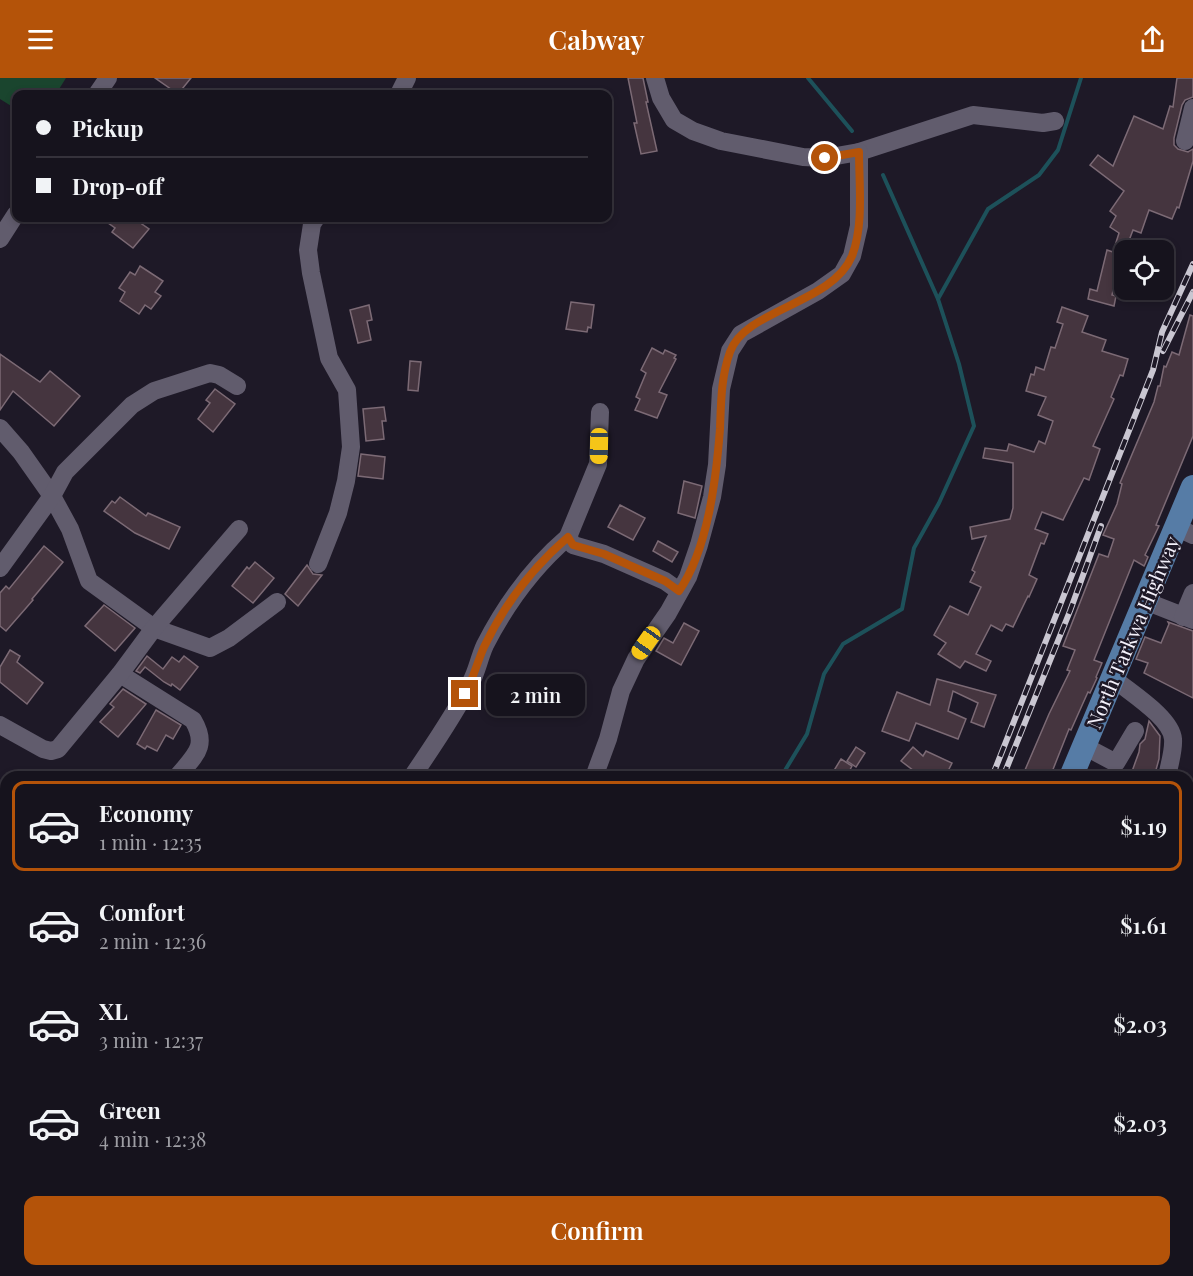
<!DOCTYPE html>
<meta charset="utf-8">
<style>
:root{--surface:#16131d;--page:#1f1c26;--text:#f1f3f6;--muted:#9e9ea4;--line:#35323b;--accent:#b45309}
body{margin:0;font-family:"Playfair Display",serif;background:var(--page);color:var(--text);height:100vh;display:flex;flex-direction:column;font-size:22px;white-space:nowrap}
*{box-sizing:border-box;margin:0}
p{font-size:20px;color:var(--muted)}
.icon{flex:none;width:33px;height:33px;fill:none;stroke:currentColor;stroke-width:2;stroke-linecap:round;stroke-linejoin:round}
.map{position:relative;flex:1;overflow:hidden}
.panel{position:absolute;left:0px;top:693px;width:1194px;height:506px;display:flex;flex-direction:column;background:var(--surface);border-radius:18px 18px 0 0;box-shadow:0 3px 9px #0003,0 0 0 2px var(--line)}
.panel>*{flex:none}
.guide{position:absolute;left:12px;top:12px;width:600px;height:132px;border-radius:12px;box-shadow:0 3px 9px #0003,0 0 0 2px var(--line);display:grid;align-content:center;height:132px;padding:0 24px;background:var(--surface)}
.tools{position:absolute;left:1114px;top:162px;display:grid;gap:12px}
.tools a{display:grid;place-items:center;width:60px;height:60px;border-radius:12px;background:var(--surface);box-shadow:0 3px 9px #0003,0 0 0 2px var(--line);font-size:30px}
.end{position:absolute;width:27px;height:27px;margin:-14px;border:8px solid #b45309;background:#fff;box-shadow:0 0 0 3px #fff}
.from{border-radius:50%}
.bubble{position:absolute;height:42px;border-radius:12px;background:var(--surface);box-shadow:0 3px 9px #0003,0 0 0 2px var(--line);font-size:20px;font-weight:600;line-height:42px;text-align:center}
.car{position:absolute;width:18px;height:36px;margin:-18px -9px;border-radius:8px;box-shadow:0 0 4px 2px #0007;background:linear-gradient(#f5c518 24%,#345 0 40%,#f5c518 0 76%,#345 0 86%,#f5c518 0)}
.guide b{display:flex;align-items:center;gap:21px;height:57px;font-size:22px}
.guide b+b{border-top:2px solid var(--line)}
.guide i{width:15px;height:15px;background:var(--text)}
ul{padding:10px 0 0;list-style:none}
li{display:flex;align-items:center;gap:18px;height:90px;margin:0 12px 9px;padding:0 12px;border:3px solid transparent;border-radius:12px}
li div{flex:1}
li b{display:block;font-size:22px}
li em{font-style:normal;font-weight:600}
li.selected{border-color:var(--accent)}
li>.icon{width:54px;height:54px;stroke-width:1.5}
.cta{display:flex;gap:12px;margin-top:auto;padding:12px 24px}
.cta a{flex:1;height:69px;border-radius:12px;background:var(--accent);color:#fff;font-size:24px;font-weight:600;line-height:69px;text-align:center}
header{display:flex;justify-content:space-between;align-items:center;height:78px;padding:0 24px;background:var(--accent);color:#fff;font-size:27px;font-weight:600}
.map>svg:first-child{display:block}
.green{fill:#1a452e}
.lines{fill:none;stroke-linecap:round;stroke-linejoin:round}
.stream{stroke:#1d515a;stroke-width:4}
.building{fill:#45353f;stroke:#7c6a75;stroke-width:1.5}
.minor{stroke:#615c6d;stroke-width:18}
.major{stroke:#567ca6;stroke-width:24}
.rail-casing{stroke:#c9c6d1;stroke-width:6}
.rail{stroke:#1e1927;stroke-width:4;stroke-dasharray:11;stroke-linecap:butt}
.route{stroke:#b45309;stroke-width:8}
.labels{text-anchor:middle;dominant-baseline:central;stroke-width:5;stroke-linejoin:round;paint-order:stroke}
.street-label{font-size:20px;fill:#f3f0fa;stroke:#1e1927}
</style>
<header><svg class="icon" aria-label="menu" viewBox="0 0 24 24"><path d="M4 6h16M4 12h16M4 18h16"/></svg>Cabway<svg class="icon" aria-label="share" viewBox="0 0 24 24"><path d="M12 15V3M7 8l5-5 5 5M5 13v7h14v-7"/></svg></header>
<div class="map">
<svg width="1193" height="1198" viewBox="0 0 1193 1198">
<rect width="100%" height="100%" fill="#1e1927"/>
<!-- green -->
<path class="green" d="M0 0H66L56 16H16V31L0 21Z"/>
<g class="lines">
<!-- stream -->
<g class="stream">
<path d="M808 0 852 53"/>
<path d="M938 221 988 131 1039 97 1058 72 1081 0"/>
<path d="M781 699 807 656 824 596 843 566 902 531 914 470 939 425 974 348 959 286 938 221 883 97"/>
<path d="M730 1192 732 1198"/>
</g>
</g>
<!-- building -->
<g class="building">
<path d="M155 0H191L178 16Z"/>
<path d="M628 0H643L648 24H646L657 73 641 76 634 45H637Z"/>
<path d="M1177 0H1193V19L1185 22 1182 27 1174 60V67L1178 71 1188 74 1193 71V83L1179 130 1177 129 1172 141 1149 132 1141 155 1133 152 1119 189 1112 217 1116 218 1114 228 1088 221 1090 211 1097 213 1107 172 1113 174 1119 155 1110 149 1116 138 1110 133 1124 113 1090 87 1098 77 1113 88 1134 38 1163 51 1170 28 1173 29Z"/>
<path d="M101 140H147L142 146 149 151 133 170 112 154 115 150Z"/>
<path d="M140 188 163 203 155 214 161 218 151 231 145 227 139 236 120 223 125 214 119 210 130 194 135 197Z"/>
<path d="M571 224 594 227 591 250 588 249 587 254 566 251Z"/>
<path d="M369 227 372 242 367 243 371 262 358 265 350 232Z"/>
<path d="M1062 229 1088 238 1082 254 1106 262 1102 273 1128 281 1123 298 1120 297 1111 319 1114 321 1093 368 1100 371 1089 402 1084 400 1063 442 1042 434 1035 451 1048 456 1044 466 1041 465 1029 497 1037 501 1029 519 1028 518 1013 549 1006 546 1002 553 991 547 976 576 991 583 986 593 965 583 960 590 938 576 946 565 934 557 950 528 968 537 981 509 970 504 975 494 972 492 986 458 972 461 970 449 1010 441 1013 430V385L983 380 985 370 1007 373 1009 366 1034 374 1039 363 1045 366 1053 343 1038 337 1046 319 1026 313 1031 296 1034 297 1036 289 1044 292 1051 269 1055 270 1063 246 1057 244Z"/>
<path d="M1190 237 1193 238V358L1156 447 1159 448 1145 477 1148 479 1145 486 1144 488 1134 482 1094 582 1102 585 1096 599 1097 600 1090 615 1088 614 1071 652 1069 651 1050 699H1022L1049 636 1070 593 1067 592 1075 572 1063 568 1099 476 1108 479 1114 461 1103 457 1117 426 1122 406 1120 405 1154 324 1158 308H1160L1164 288 1166 289 1172 274 1179 277Z"/>
<path d="M652 270 663 276 665 272 676 277 674 280 676 281 659 314 667 317 657 340 635 332 640 321 636 319 646 295 641 292Z"/>
<path d="M0 276 40 304 50 293 80 318 54 348 13 313 0 332Z"/>
<path d="M410 283 421 284 418 313 408 312Z"/>
<path d="M215 311 235 326 213 354 198 341 210 325 206 322Z"/>
<path d="M384 329 386 343H382L384 361 366 363 363 331Z"/>
<path d="M361 376 385 379 383 401 358 398Z"/>
<path d="M684 403 702 408 695 440 678 435Z"/>
<path d="M120 419 146 438 148 435 180 449 169 471 135 455 104 433 112 423 115 425Z"/>
<path d="M620 427 645 440 633 462 608 449Z"/>
<path d="M658 463 678 474 672 484 653 473Z"/>
<path d="M44 468 63 484 32 521 33 522 6 553 0 548V515L6 508 9 511Z"/>
<path d="M255 484 274 500 253 525 232 508 247 489 249 491Z"/>
<path d="M307 487 313 496 322 497 298 528 285 516Z"/>
<path d="M104 527 135 550 115 573 85 548Z"/>
<path d="M1168 544 1193 553V620L1144 595 1148 585 1136 581 1145 559 1161 565 1169 546Z"/>
<path d="M684 545 699 553 681 587 656 573 664 560 673 565Z"/>
<path d="M10 572 20 578 17 584 43 605 27 626 0 604V589Z"/>
<path d="M147 578 163 591 172 579 179 584 184 578 198 589 180 612 172 606 171 608 164 604 145 589 140 595 136 593Z"/>
<path d="M937 601 996 617 984 649 971 644 978 625 953 613 948 633 966 641 958 661 916 645 909 663 882 653 897 614 930 627Z"/>
<path d="M123 611 146 626 118 659 100 644 114 629 110 626Z"/>
<path d="M156 632 181 647 173 661 166 657 157 673 147 668 145 671 137 666Z"/>
<path d="M1149 643 1160 658 1159 681 1154 699H1130L1139 674 1140 666 1145 661Z"/>
<path d="M856 669 865 675 856 689 847 683Z"/>
<path d="M913 669 923 678 926 673 952 685 945 699H922L901 683Z"/>
<path d="M841 681 852 688 846 699H830Z"/>
</g>
<g class="lines">
<!-- minor -->
<g class="minor">
<path d="M655 0 661 20 674 42 693 53 721 63 803 79 825 80 859 74 973 37 1043 45 1055 43"/>
<path d="M97 16 108 0"/>
<path d="M399 16 407 0"/>
<path d="M1185 63 1193 30"/>
<path d="M316 140 312 146 308 172 311 195 329 280 347 312 351 369 346 403 338 435 318 486"/>
<path d="M0 161 16 136"/>
<path d="M600 334 598 386 568 459 573 467 604 476 665 503 679 513"/>
<path d="M0 350 21 374 52 418 70 451 89 503 154 550 210 570 229 560 277 524"/>
<path d="M1176 449 1193 457"/>
<path d="M0 490 52 418 65 394 132 327 154 313 210 295 219 297 237 308"/>
<path d="M1145 523 1193 542"/>
<path d="M1183 539 1193 515"/>
<path d="M120 596 193 642C209 669 194 678 177 699"/>
<path d="M1113 600C1129 614 1171 639 1173 661 1174 673 1169 687 1167 699"/>
<path d="M0 647 43 671 51 673 58 671 120 596 154 550 239 451"/>
<path d="M1084 668 1116 685 1135 653"/>
<path d="M412 699C432 669 454 638 470 606 477 594 479 580 485 567 506 526 533 489 568 459"/>
<path d="M594 699 608 661 621 613 636 581 668 535 688 499 699 467 712 419 717 387 721 311 730 273 741 256 818 213 842 196 852 178 859 148V74"/>
<path d="M0 1093 6 1089"/>
<path d="M0 1163 6 1164"/>
<path d="M350 1192 352 1195 364 1196 371 1192"/>
<path d="M1099 1192 1102 1198"/>
<path d="M226 1198 232 1192"/>
<path d="M591 1198V1192"/>
<path d="M928 1198 930 1192"/>
</g>
<!-- major -->
<g class="major">
<path d="M1071 699 1193 409"/>
<path d="M864 1198 867 1192"/>
</g>
<defs>
<g id="rail">
<path d="M1163 273 1193 214"/>
<path d="M992 699 1153 292 1162 254 1193 186"/>
<path d="M1003 699 1070 533 1101 448"/>
<path d="M793 1198 796 1192"/>
<path d="M804 1198 806 1192"/>
</g>
</defs>
<!-- rail casing -->
<use href="#rail" class="rail-casing"/>
<!-- rail -->
<use href="#rail" class="rail"/>
</g>
<g class="lines">
<!-- route -->
<path class="route" d="M465 616C473 601 477 585 484 569 504 527 533 489 568 459L573 467 604 476 665 503 679 513C708 471 716 402 720 351 721 325 721 299 730 274 745 231 832 226 852 178 864 147 859 107 859 74L825 80"/>
</g>
<g class="labels">
<!-- street labels -->
<g class="street-label">
<text transform="translate(1132 554) rotate(-67)">North Tarkwa Highway</text>
</g>
</g>
</svg>
<div class="tools">
<a><svg class="icon" aria-label="locate" viewBox="0 0 24 24"><circle cx="12" cy="12" r="6"/><path d="M12 2v4M12 18v4M2 12h4M18 12h4"/></svg></a>
</div>
<i class="end from" style="left:825px;top:80px"></i>
<i class="end" style="left:465px;top:616px"></i>
<div class="bubble" style="left:486px;top:596px;width:99px">2 min</div>
<i class="car" style="left:599px;top:368px;rotate:181deg"></i>
<i class="car" style="left:646px;top:565px;rotate:215deg"></i>
<div class="guide">
<b><i class="from"></i>Pickup</b>
<b><i></i>Drop-off</b>
</div>
<section class="panel">
<ul>
<li class="selected"><svg class="icon" aria-label="car" viewBox="0 0 24 24"><path d="M5 17H2v-5l4-1 3-4h7l3 4 3 1v5h-3M9 17h6M6 11h13"/><circle cx="7" cy="17" r="2"/><circle cx="17" cy="17" r="2"/></svg><div><b>Economy</b><p>1 min · 12:35</p></div><em>$1.19</em></li>
<li><svg class="icon" aria-label="car" viewBox="0 0 24 24"><path d="M5 17H2v-5l4-1 3-4h7l3 4 3 1v5h-3M9 17h6M6 11h13"/><circle cx="7" cy="17" r="2"/><circle cx="17" cy="17" r="2"/></svg><div><b>Comfort</b><p>2 min · 12:36</p></div><em>$1.61</em></li>
<li><svg class="icon" aria-label="car" viewBox="0 0 24 24"><path d="M5 17H2v-5l4-1 3-4h7l3 4 3 1v5h-3M9 17h6M6 11h13"/><circle cx="7" cy="17" r="2"/><circle cx="17" cy="17" r="2"/></svg><div><b>XL</b><p>3 min · 12:37</p></div><em>$2.03</em></li>
<li><svg class="icon" aria-label="car" viewBox="0 0 24 24"><path d="M5 17H2v-5l4-1 3-4h7l3 4 3 1v5h-3M9 17h6M6 11h13"/><circle cx="7" cy="17" r="2"/><circle cx="17" cy="17" r="2"/></svg><div><b>Green</b><p>4 min · 12:38</p></div><em>$2.03</em></li>
</ul>
<div class="cta"><a>Confirm</a></div>
</section>
</div>
